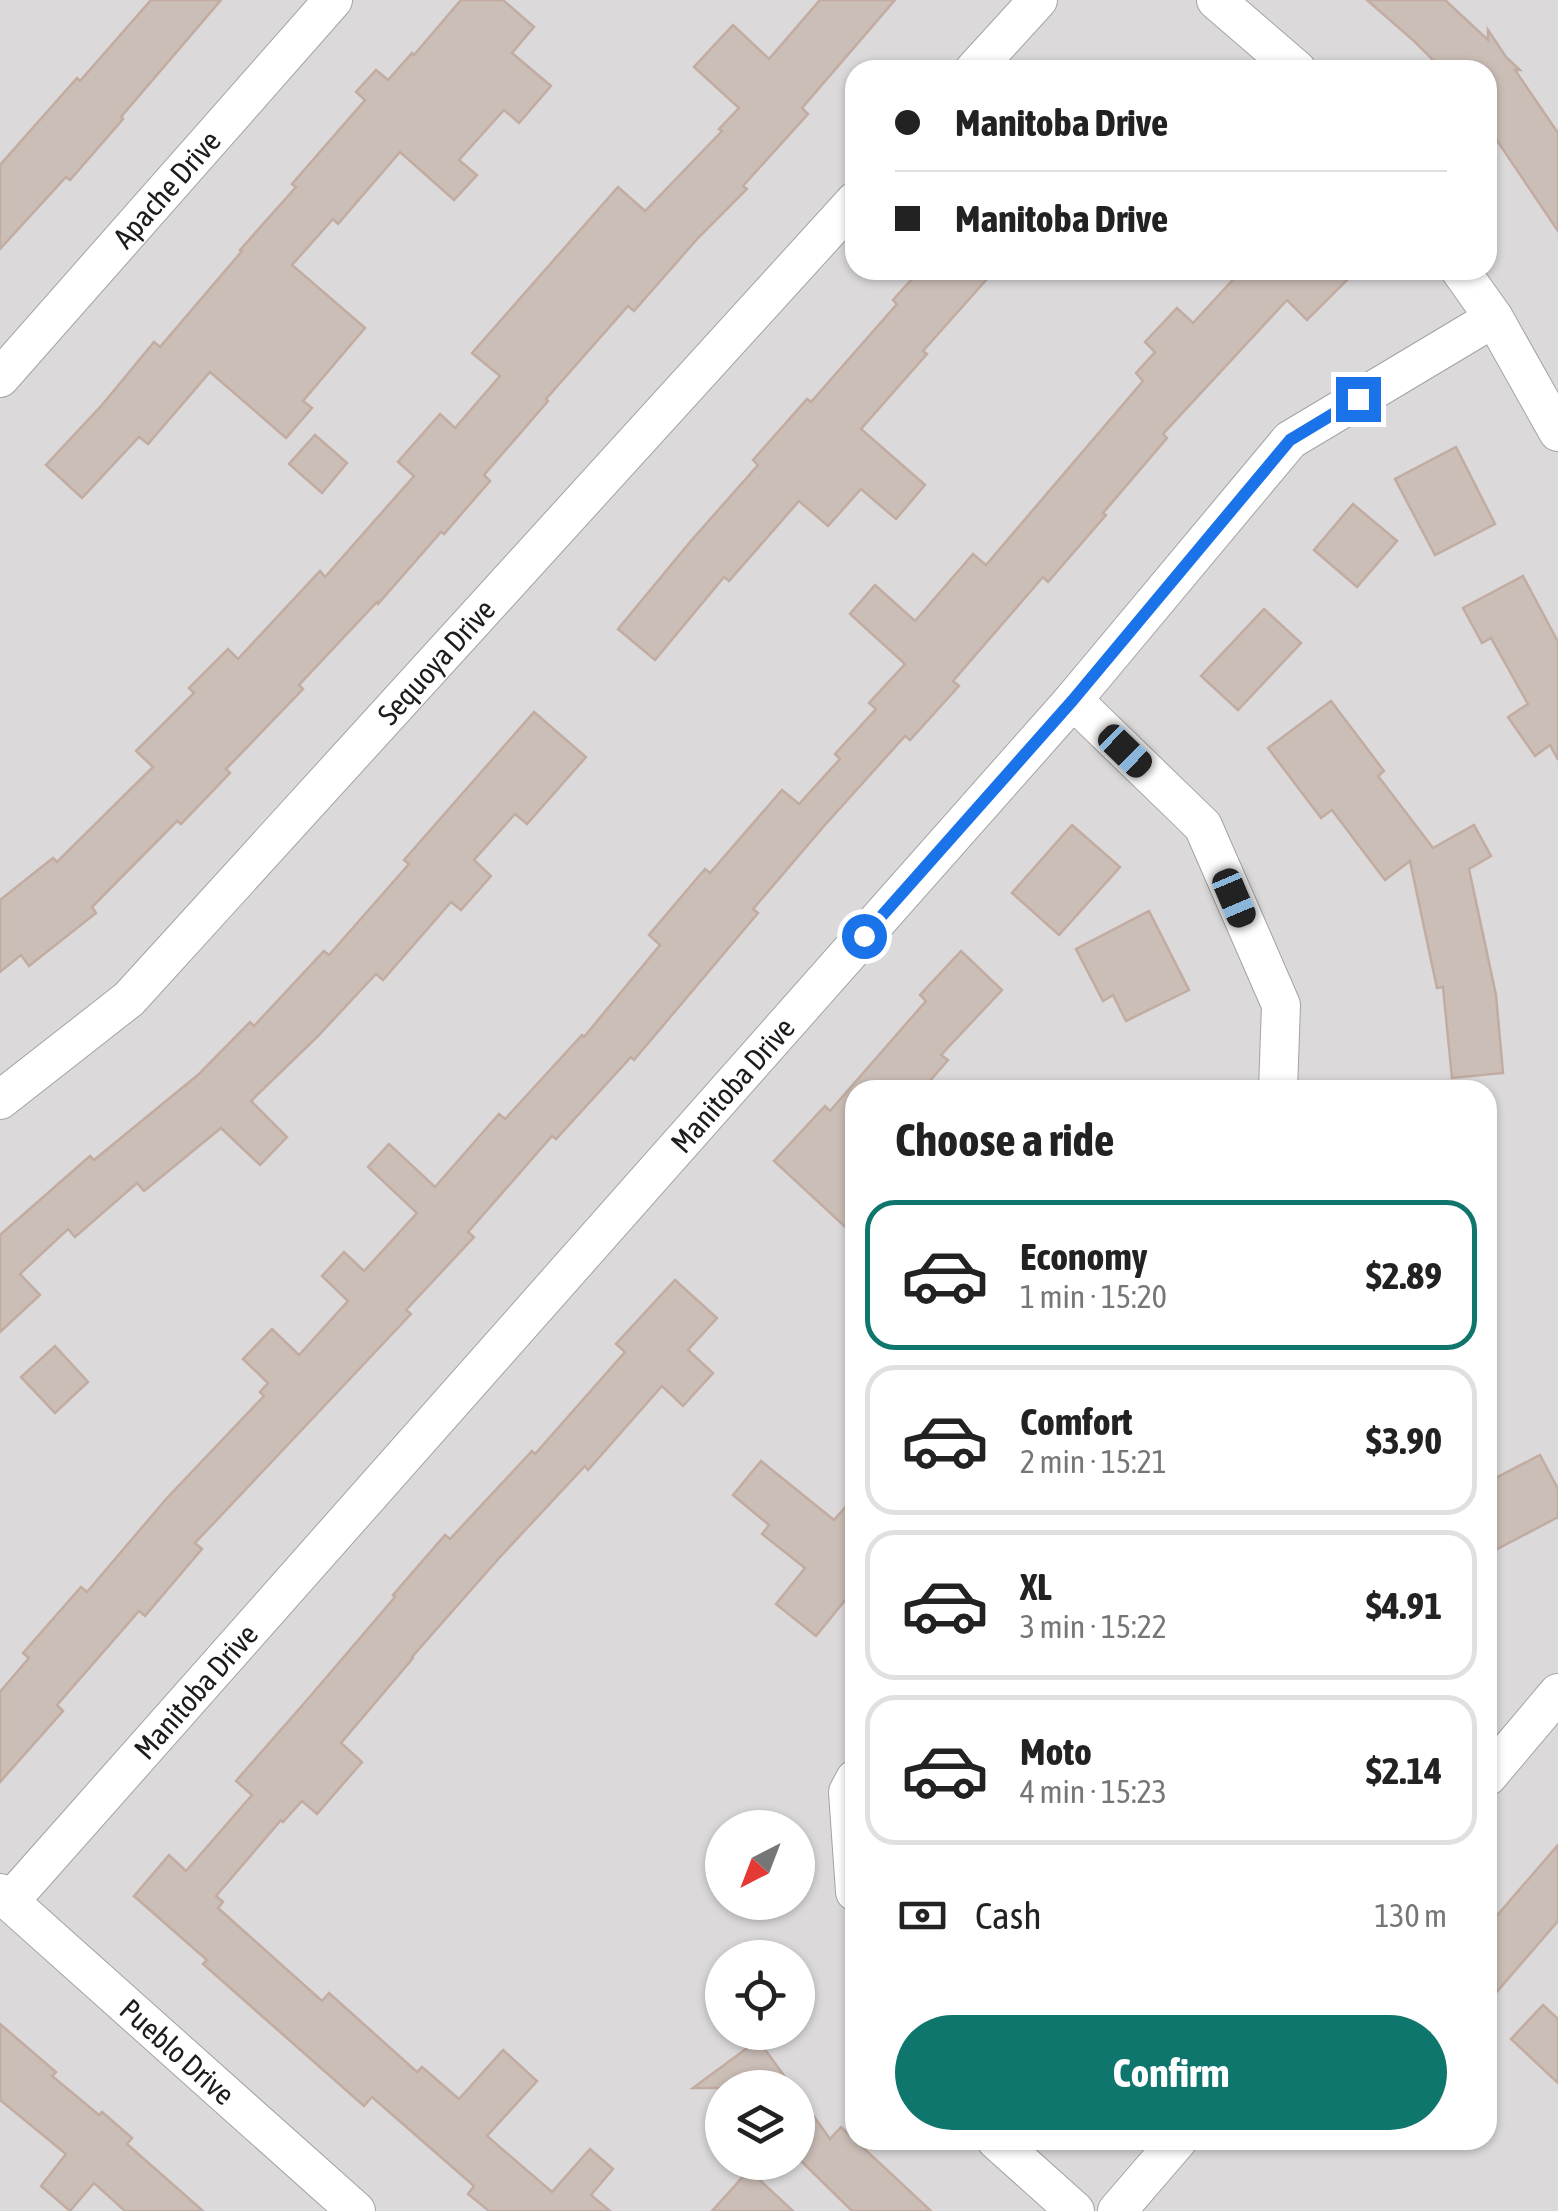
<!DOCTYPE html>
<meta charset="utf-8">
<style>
:root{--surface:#fff;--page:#f2f2f2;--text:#222;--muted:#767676;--line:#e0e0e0;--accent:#0f766e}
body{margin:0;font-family:"Asap Condensed",sans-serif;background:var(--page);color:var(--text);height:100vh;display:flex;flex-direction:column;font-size:38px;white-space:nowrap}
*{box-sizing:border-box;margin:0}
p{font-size:32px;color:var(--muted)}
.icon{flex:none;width:55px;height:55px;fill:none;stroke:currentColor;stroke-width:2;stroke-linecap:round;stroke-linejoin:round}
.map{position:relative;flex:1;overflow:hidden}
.side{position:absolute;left:845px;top:1080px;width:652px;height:1070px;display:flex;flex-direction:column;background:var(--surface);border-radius:30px;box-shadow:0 2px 8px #0004}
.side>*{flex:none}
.banner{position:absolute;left:845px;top:60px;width:652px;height:220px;border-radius:30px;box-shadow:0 2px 8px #0004;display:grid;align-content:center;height:220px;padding:0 50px;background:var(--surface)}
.needle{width:65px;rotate:222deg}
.tools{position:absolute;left:705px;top:1810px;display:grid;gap:20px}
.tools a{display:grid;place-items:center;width:110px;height:110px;border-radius:50%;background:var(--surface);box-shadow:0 2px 8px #0004;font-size:50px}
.end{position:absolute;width:45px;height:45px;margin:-22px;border:12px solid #1a73e8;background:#fff;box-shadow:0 0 0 5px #fff}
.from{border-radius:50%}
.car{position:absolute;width:30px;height:60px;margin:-30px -15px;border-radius:12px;box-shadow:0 0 8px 2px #0007;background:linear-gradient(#222 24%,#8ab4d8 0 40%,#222 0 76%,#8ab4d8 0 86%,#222 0)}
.banner b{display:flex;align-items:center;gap:35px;height:95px;font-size:38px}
.banner b+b{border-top:2px solid var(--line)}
.banner i{width:25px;height:25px;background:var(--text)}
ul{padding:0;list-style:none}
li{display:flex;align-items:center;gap:30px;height:150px;margin:0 20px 15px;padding:0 30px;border:5px solid var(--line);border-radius:30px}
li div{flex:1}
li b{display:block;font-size:38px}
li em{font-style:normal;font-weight:700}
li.current{border-color:var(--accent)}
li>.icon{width:90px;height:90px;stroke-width:1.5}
h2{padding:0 50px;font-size:45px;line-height:120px}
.pay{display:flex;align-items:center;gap:25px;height:110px;padding:0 50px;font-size:38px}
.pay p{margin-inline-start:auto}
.cta{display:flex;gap:20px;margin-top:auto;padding:20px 50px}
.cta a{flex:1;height:115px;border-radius:60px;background:var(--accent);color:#fff;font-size:40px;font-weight:700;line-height:115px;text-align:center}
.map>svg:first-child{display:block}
.residential{fill:#dbd9d9;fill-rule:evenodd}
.building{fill:#cbbeb7;stroke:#c2aca2;stroke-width:2.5}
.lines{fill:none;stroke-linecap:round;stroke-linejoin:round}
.street-casing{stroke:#a3a3a3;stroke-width:40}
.street{stroke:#fff;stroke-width:38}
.route{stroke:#1a73e8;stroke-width:12}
.labels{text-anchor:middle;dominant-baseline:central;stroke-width:10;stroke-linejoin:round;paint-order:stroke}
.street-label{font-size:30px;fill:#1c1c1c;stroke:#fff}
</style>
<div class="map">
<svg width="1558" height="2211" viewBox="0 0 1558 2211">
<rect width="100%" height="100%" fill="#efe9e1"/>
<!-- residential -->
<path class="residential" d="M0 0H1558V2211H0ZM855 70H1488V270H855ZM855 1090H1488V2140H855ZM722 1828H798V1902H722ZM722 1958H798V2032H722ZM722 2088H798V2162H722Z"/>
<!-- building -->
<g class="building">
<path d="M151 0H221L121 117 123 119 70 180 66 177 0 249V165L77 78 80 81Z"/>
<path d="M461 0H503L534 27 512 53 551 86 519 123 504 110 459 160 477 175 454 200 400 152 338 224 333 219 292 265 365 328 303 401 312 408 286 438 210 372 148 444 139 437 82 498 46 465 102 405 154 342 160 347 242 251 240 250 296 187 292 184 365 100 356 92 376 70 388 80 412 53 414 55Z"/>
<path d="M820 0H895L802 108 808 114 743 186 747 189 698 238 634 311 628 306 546 399 548 401 484 475 490 481 444 534 441 532 378 604 377 602 299 685 303 689 226 769 230 773 181 824 177 821 92 907 96 913 29 966 21 955 0 972V900L53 858 57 862 153 767 136 751 194 693 189 688 228 649 238 659 320 571 325 577 414 476 398 462 440 414 455 428 500 376 472 353 618 187 645 211 722 131 719 129 739 108 694 67 733 25 769 59Z"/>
<path d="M1367 0H1445L1488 40V30L1506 57 1520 70H1515L1558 133V231L1488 127V70H1443L1414 41Z"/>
<path d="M920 270H995L923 351 927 354 861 429 925 485 896 519 861 489 828 526 799 501 729 581 724 577 655 660 618 629 690 542 758 465 753 460 807 399 811 402 897 304 893 300Z"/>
<path d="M1242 270H1357L1307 320 1287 300 1163 434 1167 438 1103 513 1106 515 1048 582 1043 577 953 681 959 686 910 740 905 736 824 826 753 909 758 913 634 1060 631 1057 556 1139 552 1136 468 1232 474 1237 406 1310 411 1314 195 1543 202 1549 145 1616 139 1611 57 1705 63 1711 0 1782V1692L29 1658 23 1653 81 1587 87 1592 167 1498 264 1396 260 1392 268 1383 243 1359 272 1329 299 1355 348 1301 322 1276 344 1252 364 1271 417 1213 368 1167 389 1144 435 1187 499 1114 505 1119 582 1035 584 1037 660 945 649 935 705 869 710 873 782 790 799 804 840 759 835 754 876 709 869 703 905 664 850 614 875 585 915 621 973 554 986 565 1143 381 1136 373 1155 352 1145 342 1177 308 1193 323Z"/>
<path d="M315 435 347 463 322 493 289 464Z"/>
<path d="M1456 447 1495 524 1435 555 1395 479Z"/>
<path d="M1353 504 1397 541 1357 587 1314 550Z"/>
<path d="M1523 576 1558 642V760L1550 745 1535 756 1508 717 1528 704 1491 638 1482 643 1463 608Z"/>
<path d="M1264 609 1301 643 1238 710 1201 676Z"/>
<path d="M1331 701 1384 771 1378 776 1433 848 1474 825 1491 856 1469 869 1496 995 1503 1073 1452 1078 1443 987 1437 988 1410 861 1385 880 1332 810 1321 818 1268 748Z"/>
<path d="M534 712 586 757 527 824 515 814 474 860 491 876 461 910 451 902 383 980 376 974 318 1036 251 1101 287 1137 260 1165 221 1128 144 1191 137 1183 75 1237 68 1229 20 1274 40 1295 0 1332V1235L90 1156 94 1160 199 1074 250 1022 254 1026 324 951 329 955 409 864 404 860Z"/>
<path d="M1072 825 1120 867 1059 935 1012 893Z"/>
<path d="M1149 911 1189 990 1126 1021 1113 995 1103 1001 1076 949Z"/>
<path d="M961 951 1002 990 941 1055 948 1060 922 1090H855V1236L774 1161 825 1106 830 1111 926 1001 920 995Z"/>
<path d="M675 1280 717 1318 688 1350 713 1373 683 1406 662 1386 588 1470 585 1466 500 1557 412 1657 413 1658 341 1743 362 1762 317 1814 302 1801 283 1822 281 1820 216 1896 223 1902 218 1908 322 2001 329 1993 417 2072 422 2067 459 2099 503 2050 537 2081 487 2136 552 2192 590 2149 613 2169 591 2195 610 2211H489L468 2194 474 2186 372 2097 364 2106 203 1964 207 1960 134 1896 169 1855 186 1871 252 1795 236 1781 307 1700 395 1597 393 1595 445 1535 450 1539 532 1451 535 1454 625 1352 616 1344Z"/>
<path d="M55 1346 88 1382 55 1413 21 1377Z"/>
<path d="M1540 1455 1558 1489V1517L1488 1554V1482Z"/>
<path d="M761 1461 834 1520 855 1496V1588L816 1636 776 1604 805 1568 762 1534 769 1525 733 1495Z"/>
<path d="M1558 1845V1921L1488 2002V1926Z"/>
<path d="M1543 2005 1558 2019V2083L1511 2039Z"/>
<path d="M0 2024 56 2072 52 2076 99 2115 102 2112 132 2138 127 2144 203 2211H125L94 2183 70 2211 41 2186 66 2154 0 2100Z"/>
<path d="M758 2040 793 2088H693Z"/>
<path d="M798 2094 830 2139 841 2127 931 2211H852L798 2158Z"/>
<path d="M749 2170 793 2211H712Z"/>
</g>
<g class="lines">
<defs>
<g id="street">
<path d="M1216 0 1297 70"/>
<path d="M974 70 1038 0"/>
<path d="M1460 270 1494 318 1558 432"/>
<path id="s1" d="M0 378 333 0"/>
<path d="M1073 700 1203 826 1281 1005 1278 1090"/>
<path id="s2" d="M0 1100 129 999 855 201"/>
<path d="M1488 1776 1558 1693"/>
<path d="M855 1779 848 1792 855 1892"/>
<path id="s3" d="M0 1893 356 2211"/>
<path id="s4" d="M10 1901 1073 700 1290 440 1494 318"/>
<path d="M996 2140 1075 2211"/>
<path d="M1117 2211 1178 2140"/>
</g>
</defs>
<!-- street casing -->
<use href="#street" class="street-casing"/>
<!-- street -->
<use href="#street" class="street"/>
</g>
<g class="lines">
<!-- route -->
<path class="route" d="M864 936 1073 700 1290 440 1358 399"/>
</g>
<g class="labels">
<!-- street labels -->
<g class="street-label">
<text stroke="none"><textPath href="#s1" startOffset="252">Apache Drive</textPath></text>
<text stroke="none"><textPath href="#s2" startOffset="620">Sequoya Drive</textPath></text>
<text stroke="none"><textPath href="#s4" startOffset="1090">Manitoba Drive</textPath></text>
<text stroke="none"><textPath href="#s4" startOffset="280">Manitoba Drive</textPath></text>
<text stroke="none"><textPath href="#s3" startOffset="238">Pueblo Drive</textPath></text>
</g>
</g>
</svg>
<div class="tools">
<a><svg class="needle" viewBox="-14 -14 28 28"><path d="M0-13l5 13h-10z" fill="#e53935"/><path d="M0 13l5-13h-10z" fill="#767676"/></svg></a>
<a><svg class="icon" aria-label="locate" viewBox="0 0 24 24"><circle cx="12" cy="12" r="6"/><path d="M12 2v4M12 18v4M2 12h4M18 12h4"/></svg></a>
<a><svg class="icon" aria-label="layers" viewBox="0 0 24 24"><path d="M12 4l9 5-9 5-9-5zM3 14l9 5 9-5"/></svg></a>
</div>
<i class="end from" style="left:864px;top:936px"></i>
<i class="end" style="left:1358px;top:399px"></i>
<i class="car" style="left:1125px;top:751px;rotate:134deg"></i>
<i class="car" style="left:1234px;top:898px;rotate:157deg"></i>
<div class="banner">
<b><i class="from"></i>Manitoba Drive</b>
<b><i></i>Manitoba Drive</b>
</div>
<section class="side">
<h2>Choose a ride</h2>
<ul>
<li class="current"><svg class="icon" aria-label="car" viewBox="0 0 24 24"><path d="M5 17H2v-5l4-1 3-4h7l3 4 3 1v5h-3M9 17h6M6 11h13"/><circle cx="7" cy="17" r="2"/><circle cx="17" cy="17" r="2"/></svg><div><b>Economy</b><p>1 min · 15:20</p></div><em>$2.89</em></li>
<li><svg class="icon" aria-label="car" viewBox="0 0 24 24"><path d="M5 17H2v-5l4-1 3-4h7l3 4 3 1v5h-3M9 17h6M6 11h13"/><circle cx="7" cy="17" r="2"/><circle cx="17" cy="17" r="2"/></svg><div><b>Comfort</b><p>2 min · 15:21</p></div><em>$3.90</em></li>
<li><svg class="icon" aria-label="car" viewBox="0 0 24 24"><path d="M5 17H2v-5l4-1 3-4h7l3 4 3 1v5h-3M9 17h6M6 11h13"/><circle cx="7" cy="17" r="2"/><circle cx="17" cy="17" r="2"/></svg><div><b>XL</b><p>3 min · 15:22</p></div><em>$4.91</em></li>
<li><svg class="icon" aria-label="car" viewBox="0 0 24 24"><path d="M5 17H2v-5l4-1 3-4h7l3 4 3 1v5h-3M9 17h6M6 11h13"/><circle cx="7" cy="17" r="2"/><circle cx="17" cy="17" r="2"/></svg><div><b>Moto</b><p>4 min · 15:23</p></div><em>$2.14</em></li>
</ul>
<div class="pay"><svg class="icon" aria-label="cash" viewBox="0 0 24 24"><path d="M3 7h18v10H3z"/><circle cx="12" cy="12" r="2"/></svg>Cash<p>130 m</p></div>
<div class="cta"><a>Confirm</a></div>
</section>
</div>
